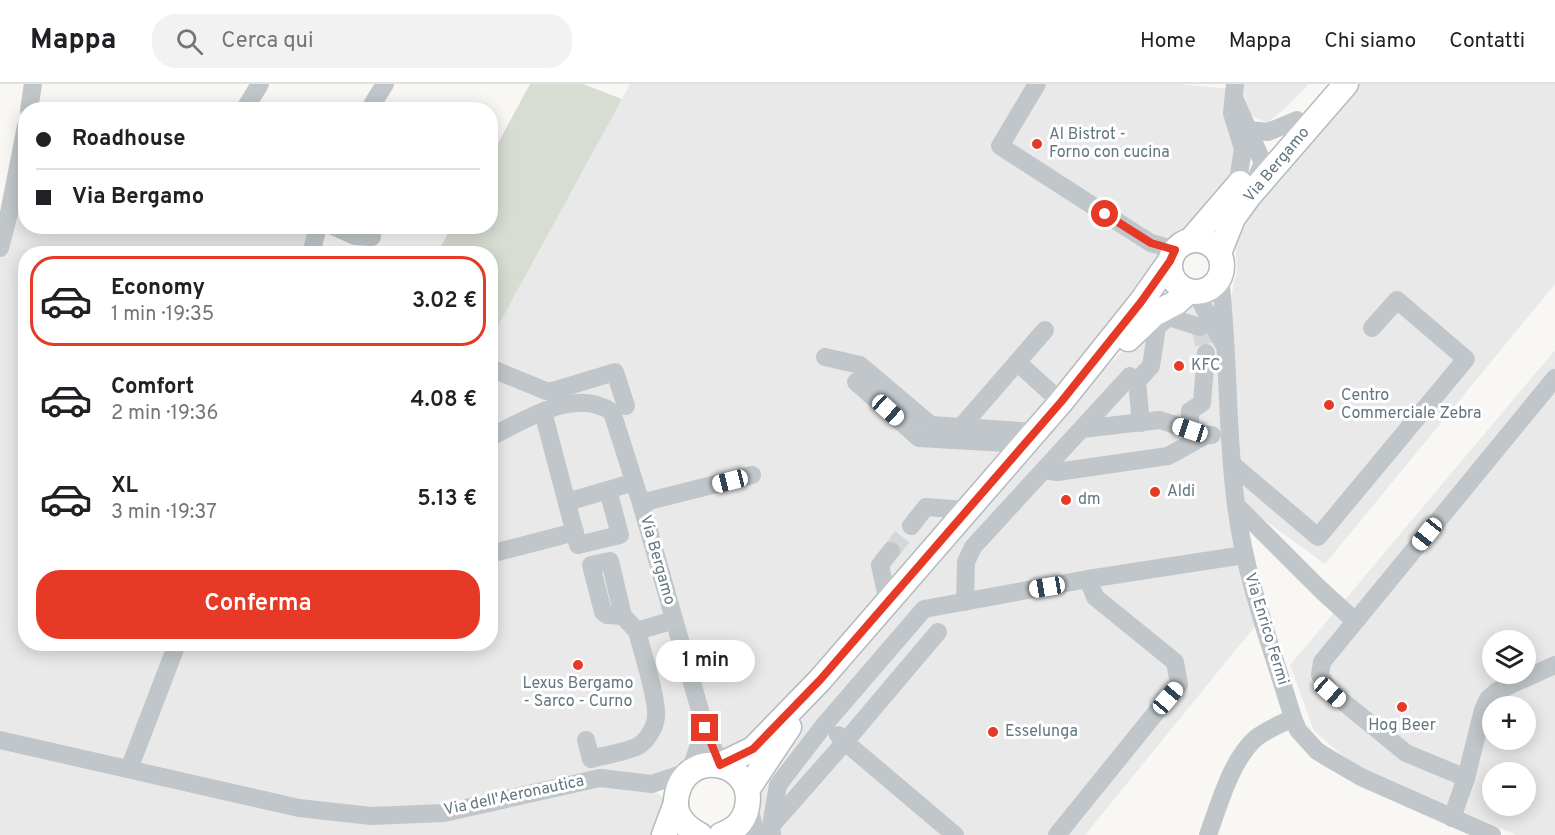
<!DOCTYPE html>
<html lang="it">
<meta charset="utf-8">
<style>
:root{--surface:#fff;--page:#f2f2f2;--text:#202124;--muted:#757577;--line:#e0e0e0;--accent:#e63926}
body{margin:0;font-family:Overpass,sans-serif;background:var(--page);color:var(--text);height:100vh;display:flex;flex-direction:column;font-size:22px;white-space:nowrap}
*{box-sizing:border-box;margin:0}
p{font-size:20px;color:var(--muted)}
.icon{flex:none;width:33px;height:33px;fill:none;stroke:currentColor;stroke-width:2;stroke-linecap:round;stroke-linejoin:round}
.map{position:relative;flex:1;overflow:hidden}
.panel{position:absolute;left:18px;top:162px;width:480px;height:405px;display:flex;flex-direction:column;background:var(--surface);border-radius:24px;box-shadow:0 3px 15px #0003}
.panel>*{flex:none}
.banner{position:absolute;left:18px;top:18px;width:480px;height:132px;border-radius:24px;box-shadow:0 3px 15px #0003;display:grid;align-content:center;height:132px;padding:0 18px;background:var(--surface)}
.tools{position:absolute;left:1482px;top:546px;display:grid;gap:12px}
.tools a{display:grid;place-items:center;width:54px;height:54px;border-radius:50%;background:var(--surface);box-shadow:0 3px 15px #0003;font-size:30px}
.end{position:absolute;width:27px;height:27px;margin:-14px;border:8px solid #e63926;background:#fff;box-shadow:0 0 0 3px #fff}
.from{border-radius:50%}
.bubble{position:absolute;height:42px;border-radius:21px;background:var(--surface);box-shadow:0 3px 15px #0003;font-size:20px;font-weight:600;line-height:42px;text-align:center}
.car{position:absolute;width:18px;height:36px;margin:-18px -9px;border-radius:8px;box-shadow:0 0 4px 2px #0007;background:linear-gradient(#fff 24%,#345 0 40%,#fff 0 76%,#345 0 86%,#fff 0)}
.banner b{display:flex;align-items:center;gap:21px;height:57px;font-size:22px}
.banner b+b{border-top:2px solid var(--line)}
.banner i{width:15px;height:15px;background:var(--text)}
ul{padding:10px 0 0;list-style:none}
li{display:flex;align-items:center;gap:18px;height:90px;margin:0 12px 9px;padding:0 6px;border:3px solid transparent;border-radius:24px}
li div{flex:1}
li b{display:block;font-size:22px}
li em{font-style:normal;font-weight:600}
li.on{border-color:var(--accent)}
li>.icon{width:54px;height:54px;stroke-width:1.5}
.primary-button{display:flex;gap:12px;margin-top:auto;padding:12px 18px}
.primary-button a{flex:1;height:69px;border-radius:24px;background:var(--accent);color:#fff;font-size:24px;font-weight:600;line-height:69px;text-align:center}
header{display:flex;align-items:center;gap:36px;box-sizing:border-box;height:84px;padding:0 30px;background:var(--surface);border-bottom:2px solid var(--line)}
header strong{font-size:28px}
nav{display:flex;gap:33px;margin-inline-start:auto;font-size:21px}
.search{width:420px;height:54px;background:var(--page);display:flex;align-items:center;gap:15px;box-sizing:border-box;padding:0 21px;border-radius:24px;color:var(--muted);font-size:22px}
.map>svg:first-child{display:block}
.built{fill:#e8e9e8;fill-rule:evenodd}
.green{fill:#d8ddd3}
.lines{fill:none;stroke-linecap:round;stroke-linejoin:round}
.minor-tunnel{stroke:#d2d7d7;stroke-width:18;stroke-dasharray:18 9;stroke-linecap:butt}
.major-casing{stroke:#b4babd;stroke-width:27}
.minor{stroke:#c0c6c9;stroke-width:18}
.major{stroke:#fff;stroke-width:24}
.route{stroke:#e63926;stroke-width:8}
.poi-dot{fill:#e63926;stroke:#fff;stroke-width:2}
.labels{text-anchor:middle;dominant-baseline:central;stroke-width:6;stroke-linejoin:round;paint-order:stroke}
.poi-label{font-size:16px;fill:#627780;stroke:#fff;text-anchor:start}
.street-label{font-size:16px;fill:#627780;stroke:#fff}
</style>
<header>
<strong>Mappa</strong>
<div class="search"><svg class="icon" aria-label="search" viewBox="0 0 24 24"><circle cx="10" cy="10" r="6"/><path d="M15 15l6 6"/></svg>Cerca qui</div>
<nav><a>Home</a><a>Mappa</a><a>Chi siamo</a><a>Contatti</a></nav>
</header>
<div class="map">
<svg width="1555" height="751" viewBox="0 0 1555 751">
<rect width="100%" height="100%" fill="#f8f7f4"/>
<!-- built -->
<g class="built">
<path d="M630 0H1180L1228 5 1237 68 1229 104 1189 149 1175 157 1137 215 749 660 723 673 700 644 686 682 651 694 446 724 372 726 300 721 0 652V177L21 92H25L26 142H307L312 151 307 169 26 170V560H490L491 255Z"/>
<path d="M1239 0H1309L1285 24 1267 39 1247 30Z"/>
<path d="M1354 0H1555V200L1325 480 1241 419 1229 224 1237 185 1235 158 1236 140Z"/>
<path d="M1195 218 1222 264 1256 541 1085 751H759L751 706 822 598 1062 321 1112 278 1155 232Z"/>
<path d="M1555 266V751H1516L1351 679 1314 647 1290 581ZM1492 556H1526V590H1492ZM1492 622H1526V656H1492ZM1492 688H1526V722H1492Z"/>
<path d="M0 663 374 735 601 697 648 703 672 719 660 751H0Z"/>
</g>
<!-- green -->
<path class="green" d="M530 0H583L622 15 491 255 490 170 437 169 452 143 490 142 491 72Z"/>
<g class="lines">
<!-- minor-tunnel -->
<g class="minor-tunnel">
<path d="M1200 243 1206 269"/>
<path d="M891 467 911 442"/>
</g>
<defs>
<g id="major">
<circle cx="1196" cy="182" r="26"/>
<path d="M1191 156 1240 99"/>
<path d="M1219 169 1233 134 1249 112 1346 0"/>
<path d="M1128 255 1154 230 1177 218 1188 208"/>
<path d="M720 681 753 665 820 596 1061 318 1141 218 1170 177"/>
<path d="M747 706 789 643"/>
<path d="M664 751 676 719"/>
<path d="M700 751C687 744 674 733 676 716 682 660 761 676 746 727 742 740 734 746 721 751"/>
</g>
</defs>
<!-- major casing -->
<use href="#major" class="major-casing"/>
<!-- minor -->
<g class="minor">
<path d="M1037 0 1000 62 1135 149 1151 159 1175 166"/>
<path d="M1235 0 1232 29 1243 65 1237 103"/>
<path d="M1234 14 1263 79 1254 99"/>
<path d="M29 26 33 0"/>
<path d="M244 26 260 0"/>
<path d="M374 26 373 19 385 0"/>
<path d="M1249 46 1268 48 1297 36"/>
<path d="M333 142 355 152 372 153"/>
<path d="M0 164 9 129 26 42"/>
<path d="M311 170 318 142"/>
<path d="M1220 193C1229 269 1226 345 1236 421 1245 494 1272 564 1293 634L1298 646 1317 667 1330 675 1361 693 1492 751"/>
<path d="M1196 209 1223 259"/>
<path d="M825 273 860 281 931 341 1035 348"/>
<path d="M1017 278 1061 318"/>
<path d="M490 284 546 307H552L615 288 626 322"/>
<path d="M1137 297 1151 282 1157 243 1168 233 1200 243"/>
<path d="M856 298 919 354 1024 360"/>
<path d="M543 328 578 461 620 451 608 406 634 398"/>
<path d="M961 343 1045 246"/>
<path d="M1082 345 1160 336 1206 351H1212"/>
<path d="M1190 346V327L1202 319 1206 269"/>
<path d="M490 353C524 337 575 302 612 328L641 419 705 644 720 681"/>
<path d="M1232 380 1318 453 1466 275 1397 216 1372 244"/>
<path d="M1044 386 1057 388 1168 372 1206 351"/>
<path d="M567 418 608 406"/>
<path d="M641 419 752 391"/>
<path d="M1236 421 1320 505 1355 537"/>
<path d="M911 442 926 423 966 426"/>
<path d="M490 470 575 448"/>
<path d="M1088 495 1244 471"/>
<path d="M888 518 880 481 891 467"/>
<path d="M965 518 966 478 973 463 1130 292 1137 297 1141 339"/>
<path d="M623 532 607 531 603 528 591 481 610 477 623 532 637 547"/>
<path d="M838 651 845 658 938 548"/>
<path d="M0 656 299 724 371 732 444 729 600 694 652 700 690 687 705 644"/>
<path d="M586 656 591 675C605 671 622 669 636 663 646 659 655 644 656 633 658 616 642 567 637 547L674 536"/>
<path d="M129 685 177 560"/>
<path d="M1466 694 1406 669 1330 607 1320 591 1322 578 1555 294"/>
<path d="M748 719 756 751"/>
<path d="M1452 734 1466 694 1483 626 1488 615 1497 607 1555 581"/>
<path d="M771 742 845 658 955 751"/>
<path d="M772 751 771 742 778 701 825 640 924 525 1088 495 1095 513 1175 578 1179 600 1057 751"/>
<path d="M1208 751C1219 721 1231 676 1256 654 1266 646 1281 640 1293 634"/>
</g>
<!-- major -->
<use href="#major" class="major"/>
</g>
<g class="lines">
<!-- route -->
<path class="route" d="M705 644 720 681 753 665 820 596 1061 318 1141 218 1170 177 1175 166 1151 159 1105 130"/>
</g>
<!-- markers -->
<g class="poi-dot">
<circle cx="1037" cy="60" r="6"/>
<circle cx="1179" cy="282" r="6"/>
<circle cx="1329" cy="321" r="6"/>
<circle cx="1155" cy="408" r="6"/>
<circle cx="1066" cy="416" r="6"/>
<circle cx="578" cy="581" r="6"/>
<circle cx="1402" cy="623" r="6"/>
<circle cx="993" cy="648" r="6"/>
</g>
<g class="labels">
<!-- poi labels -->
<g class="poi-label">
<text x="1049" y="51">Al Bistrot -<tspan x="1049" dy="18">Forno con cucina</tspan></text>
<text x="1191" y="282">KFC</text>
<text x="1341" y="312">Centro<tspan x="1341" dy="18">Commerciale Zebra</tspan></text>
<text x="1167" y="408">Aldi</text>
<text x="1078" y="416">dm</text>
<text x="578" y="600" text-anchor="middle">Lexus Bergamo<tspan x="578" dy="18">- Sarco - Curno</tspan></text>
<text x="1402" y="642" text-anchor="middle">Hog Beer</text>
<text x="1005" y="648">Esselunga</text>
</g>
<!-- street labels -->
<g class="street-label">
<text transform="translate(1277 81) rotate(-50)">Via Bergamo</text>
<text transform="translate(657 476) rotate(74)">Via Bergamo</text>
<text transform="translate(1266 545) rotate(73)">Via Enrico Fermi</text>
<text transform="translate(514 712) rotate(-12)">Via dell'Aeronautica</text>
</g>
</g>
</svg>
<div class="tools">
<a><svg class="icon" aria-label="layers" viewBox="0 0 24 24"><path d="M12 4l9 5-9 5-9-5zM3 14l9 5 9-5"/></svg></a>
<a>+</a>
<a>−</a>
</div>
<i class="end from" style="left:1105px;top:130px"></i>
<i class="end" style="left:705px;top:644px"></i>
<div class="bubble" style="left:656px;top:556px;width:99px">1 min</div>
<i class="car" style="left:888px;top:326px;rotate:132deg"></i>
<i class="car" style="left:1190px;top:346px;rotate:288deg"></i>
<i class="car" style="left:730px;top:397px;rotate:256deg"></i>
<i class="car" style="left:1427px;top:450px;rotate:219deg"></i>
<i class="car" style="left:1047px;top:503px;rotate:260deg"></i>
<i class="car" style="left:1330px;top:608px;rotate:131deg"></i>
<i class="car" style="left:1168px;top:614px;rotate:40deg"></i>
<div class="banner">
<b><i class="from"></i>Roadhouse</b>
<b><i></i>Via Bergamo</b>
</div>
<section class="panel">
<ul>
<li class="on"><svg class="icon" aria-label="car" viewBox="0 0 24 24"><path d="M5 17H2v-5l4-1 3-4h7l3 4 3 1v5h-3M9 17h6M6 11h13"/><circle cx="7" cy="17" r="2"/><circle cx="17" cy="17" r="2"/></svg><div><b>Economy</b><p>1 min · 19:35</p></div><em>3.02 €</em></li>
<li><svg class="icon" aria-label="car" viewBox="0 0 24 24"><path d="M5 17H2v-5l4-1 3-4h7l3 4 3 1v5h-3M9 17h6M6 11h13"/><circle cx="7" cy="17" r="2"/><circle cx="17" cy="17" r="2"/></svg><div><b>Comfort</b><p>2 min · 19:36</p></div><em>4.08 €</em></li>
<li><svg class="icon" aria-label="car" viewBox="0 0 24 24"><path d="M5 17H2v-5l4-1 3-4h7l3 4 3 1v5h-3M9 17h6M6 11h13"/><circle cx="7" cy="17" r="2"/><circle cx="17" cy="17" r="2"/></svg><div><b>XL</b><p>3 min · 19:37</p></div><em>5.13 €</em></li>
</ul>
<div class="primary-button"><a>Conferma</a></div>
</section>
</div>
